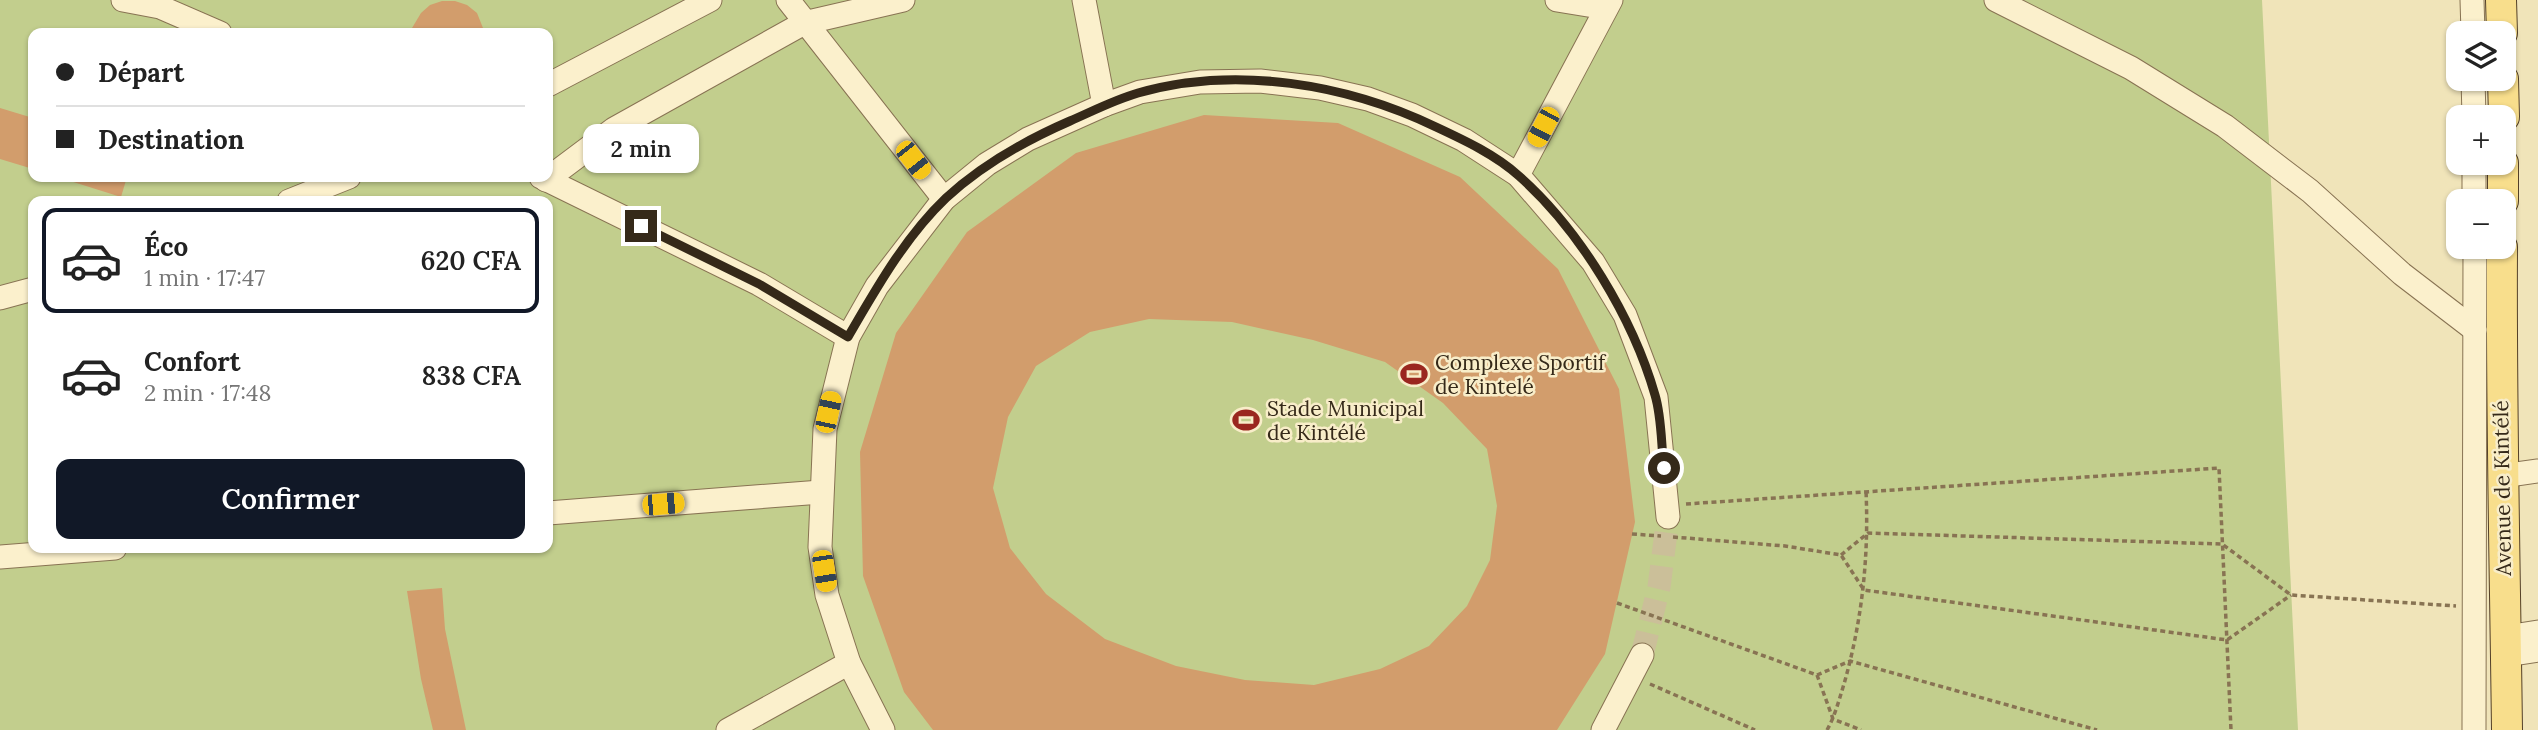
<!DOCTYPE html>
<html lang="fr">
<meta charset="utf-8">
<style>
:root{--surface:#fff;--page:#f6f6f6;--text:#222;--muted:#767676;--line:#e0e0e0;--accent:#111827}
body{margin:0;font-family:Lora,serif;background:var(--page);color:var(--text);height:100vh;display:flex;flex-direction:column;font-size:26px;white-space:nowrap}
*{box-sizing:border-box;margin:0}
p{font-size:23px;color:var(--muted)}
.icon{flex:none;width:38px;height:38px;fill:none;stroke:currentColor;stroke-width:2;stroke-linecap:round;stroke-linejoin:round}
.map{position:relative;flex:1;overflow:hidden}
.panel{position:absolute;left:28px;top:196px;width:525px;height:357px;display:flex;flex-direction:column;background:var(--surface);border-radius:14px;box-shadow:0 2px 5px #0004}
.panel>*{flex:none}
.banner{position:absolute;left:28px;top:28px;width:525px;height:154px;border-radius:14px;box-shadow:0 2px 5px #0004;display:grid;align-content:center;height:154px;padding:0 28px;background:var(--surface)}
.fabs{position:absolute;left:2446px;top:21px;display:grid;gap:14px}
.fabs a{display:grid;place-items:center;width:70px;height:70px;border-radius:14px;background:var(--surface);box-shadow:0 2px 5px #0004;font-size:35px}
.end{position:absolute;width:32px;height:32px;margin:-16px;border:9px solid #352919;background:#fff;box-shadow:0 0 0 4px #fff}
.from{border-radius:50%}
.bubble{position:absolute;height:49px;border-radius:14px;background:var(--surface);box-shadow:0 2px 5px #0004;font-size:23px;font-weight:600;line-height:49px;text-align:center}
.car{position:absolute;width:21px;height:42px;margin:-21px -10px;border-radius:9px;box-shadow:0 0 5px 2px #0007;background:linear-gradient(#f5c518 24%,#345 0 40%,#f5c518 0 76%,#345 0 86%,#f5c518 0)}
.banner b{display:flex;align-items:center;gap:24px;height:66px;font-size:26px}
.banner b+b{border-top:2px solid var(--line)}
.banner i{width:18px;height:18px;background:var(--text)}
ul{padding:12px 0 0;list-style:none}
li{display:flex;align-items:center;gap:21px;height:105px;margin:0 14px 10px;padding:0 14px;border:4px solid transparent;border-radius:14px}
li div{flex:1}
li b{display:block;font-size:26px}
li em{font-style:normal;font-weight:600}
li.on{border-color:var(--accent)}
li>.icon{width:63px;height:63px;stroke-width:1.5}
.cta{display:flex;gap:14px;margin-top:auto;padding:14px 28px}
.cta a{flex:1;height:80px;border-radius:14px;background:var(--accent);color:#fff;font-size:28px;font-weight:600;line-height:80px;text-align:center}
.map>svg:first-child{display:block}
.green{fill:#c2ce8d;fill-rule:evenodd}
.building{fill:#d29d6c;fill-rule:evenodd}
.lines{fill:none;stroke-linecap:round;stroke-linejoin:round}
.minor-tunnel{stroke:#cbbf99;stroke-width:23;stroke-dasharray:23 11;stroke-linecap:butt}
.minor-casing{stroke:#887353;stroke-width:25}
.major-casing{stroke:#544028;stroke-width:32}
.path{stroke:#887353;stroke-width:3.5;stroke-dasharray:5 3.5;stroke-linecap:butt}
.minor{stroke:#fbf0cc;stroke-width:23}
.major{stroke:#f8de8c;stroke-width:30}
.route{stroke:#352919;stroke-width:9}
.labels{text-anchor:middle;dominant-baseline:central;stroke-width:5;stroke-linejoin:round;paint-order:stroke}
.poi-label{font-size:21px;fill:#352919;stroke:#f8edc9;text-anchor:start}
.street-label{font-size:21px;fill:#352919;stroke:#f8edc9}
</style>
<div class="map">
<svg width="2538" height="730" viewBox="0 0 2538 730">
<rect width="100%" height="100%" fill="#f0e4b9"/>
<!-- green -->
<path class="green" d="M0 0H2262L2298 730H0ZM33 33H548V177H33ZM33 201H548V548H33Z"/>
<!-- building -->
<g class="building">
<path d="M442 1H455L467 5 477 13 485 33H409L421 13 430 5Z"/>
<path d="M0 108 33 118V169L0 159Z"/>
<path d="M1204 115 1338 123 1460 177 1558 269 1619 389 1635 522 1605 654 1557 730H933L904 692 863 576 860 452 896 333 967 232 1076 153ZM1149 319 1232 322 1313 340 1385 362 1443 403 1487 449 1497 506 1490 560 1467 606 1429 646 1380 669 1314 685 1245 680 1176 666 1105 639 1046 594 1010 548 993 488 1008 417 1036 366 1090 332Z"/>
<path d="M67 177H127L121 197 67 180Z"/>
<path d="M442 588 445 629 466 730H433L421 679 407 591Z"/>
</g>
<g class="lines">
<!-- minor-tunnel -->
<path class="minor-tunnel" d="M1642 655 1659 587 1668 517"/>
<defs>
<g id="minor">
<path d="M123 0 160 7 220 33"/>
<path d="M788 0 944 199"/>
<path d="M1084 0 1104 105"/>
<path d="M1557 0 1606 8"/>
<path d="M1996 0 2131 68 2225 126 2310 191 2402 274 2475 330"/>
<path d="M2472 0 2473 33"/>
<path d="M2473 79 2474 117"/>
<path d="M548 85 710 0"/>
<path d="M2474 163V201"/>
<path d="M1518 175 1611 0"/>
<path d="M541 177 759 284 848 337"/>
<path d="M546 180 614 129 804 23 903 0"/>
<path d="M289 201 349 177"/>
<path d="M0 298 33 289"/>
<path d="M2502 476 2538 471"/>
<path d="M548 513 821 492"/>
<path d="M0 557 115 548"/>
<path d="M2506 637 2538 632"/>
<path d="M2507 655 2538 650"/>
<path d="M728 730 849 663"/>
<path d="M883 730 849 663 827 595 820 547 825 429 848 337 877 286 944 199 987 164 1028 139 1104 105 1140 92 1200 82 1260 81 1320 88 1368 99 1412 115 1464 140 1518 175 1593 262 1625 315 1656 397 1668 517"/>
<path d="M1603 730 1642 655"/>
<path d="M2474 730 2475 247"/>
</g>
<g id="major">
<path d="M2501 0 2502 33"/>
<path d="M2503 79 2504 117"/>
<path d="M2503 201V163"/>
<path d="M2502 247C2501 408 2505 569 2507 730"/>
</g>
</defs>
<!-- minor casing -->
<use href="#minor" class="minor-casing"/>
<!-- major casing -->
<use href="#major" class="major-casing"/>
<!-- path -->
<g class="path">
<path d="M1686 504 2219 468 2231 730"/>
<path d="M1632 534 1661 536"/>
<path d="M1673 537 1785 546 1841 555 1864 590 2227 640 2291 595"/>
<path d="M1841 555 1868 533 2222 544 2291 595 2456 606"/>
<path d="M1617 603 1817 675 1850 661 2097 730"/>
<path d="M1817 675 1833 719 1861 730"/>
<path d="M1650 684 1755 730"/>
<path d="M1827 730C1835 716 1839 700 1844 684 1862 621 1869 557 1866 491"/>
</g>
<!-- minor -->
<use href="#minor" class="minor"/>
<!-- major -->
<use href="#major" class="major"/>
</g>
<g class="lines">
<!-- route -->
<path class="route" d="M641 226 759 284 848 337C876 289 905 237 946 198 983 164 1024 141 1070 121 1093 111 1114 100 1138 93 1236 65 1347 84 1436 127 1464 140 1496 155 1519 176 1580 230 1633 318 1655 395 1662 418 1661 445 1664 468"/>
</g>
<!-- icons -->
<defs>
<symbol id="stadium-bare" viewBox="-9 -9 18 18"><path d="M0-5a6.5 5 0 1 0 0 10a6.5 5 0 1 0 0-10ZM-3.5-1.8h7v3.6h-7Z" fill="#9a271f" stroke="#f8edc9" stroke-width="2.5" paint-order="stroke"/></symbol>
</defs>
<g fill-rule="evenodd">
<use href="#stadium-bare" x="1395" y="355" width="38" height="38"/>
<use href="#stadium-bare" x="1227" y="401" width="38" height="38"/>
</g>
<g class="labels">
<!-- poi labels -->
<g class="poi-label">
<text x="1435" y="362">Complexe Sportif<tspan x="1435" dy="24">de Kintelé</tspan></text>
<text x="1267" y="408">Stade Municipal<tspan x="1267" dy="24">de Kintélé</tspan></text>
</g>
<!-- street labels -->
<g class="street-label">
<text transform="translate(2502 488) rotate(-91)">Avenue de Kintélé</text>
</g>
</g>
</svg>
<div class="fabs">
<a><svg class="icon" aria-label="layers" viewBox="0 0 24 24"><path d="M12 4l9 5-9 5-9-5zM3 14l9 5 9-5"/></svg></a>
<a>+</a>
<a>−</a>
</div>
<i class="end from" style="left:1664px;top:468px"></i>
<i class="end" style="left:641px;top:226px"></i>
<div class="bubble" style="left:583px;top:124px;width:116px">2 min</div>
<i class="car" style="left:1543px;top:127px;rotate:208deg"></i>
<i class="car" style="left:913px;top:160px;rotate:142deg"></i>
<i class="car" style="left:828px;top:412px;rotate:12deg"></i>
<i class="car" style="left:663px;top:504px;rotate:85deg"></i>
<i class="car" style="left:824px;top:571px;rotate:171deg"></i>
<div class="banner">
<b><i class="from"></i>Départ</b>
<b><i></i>Destination</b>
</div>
<section class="panel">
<ul>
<li class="on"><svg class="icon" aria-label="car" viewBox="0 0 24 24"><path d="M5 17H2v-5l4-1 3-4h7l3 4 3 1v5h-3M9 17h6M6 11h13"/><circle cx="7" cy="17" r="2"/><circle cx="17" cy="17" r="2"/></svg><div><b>Éco</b><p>1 min · 17:47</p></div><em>620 CFA</em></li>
<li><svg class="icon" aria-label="car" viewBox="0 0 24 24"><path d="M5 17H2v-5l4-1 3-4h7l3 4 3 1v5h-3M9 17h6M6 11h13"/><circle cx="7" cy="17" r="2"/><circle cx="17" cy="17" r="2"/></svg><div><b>Confort</b><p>2 min · 17:48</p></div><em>838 CFA</em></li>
</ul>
<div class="cta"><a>Confirmer</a></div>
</section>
</div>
